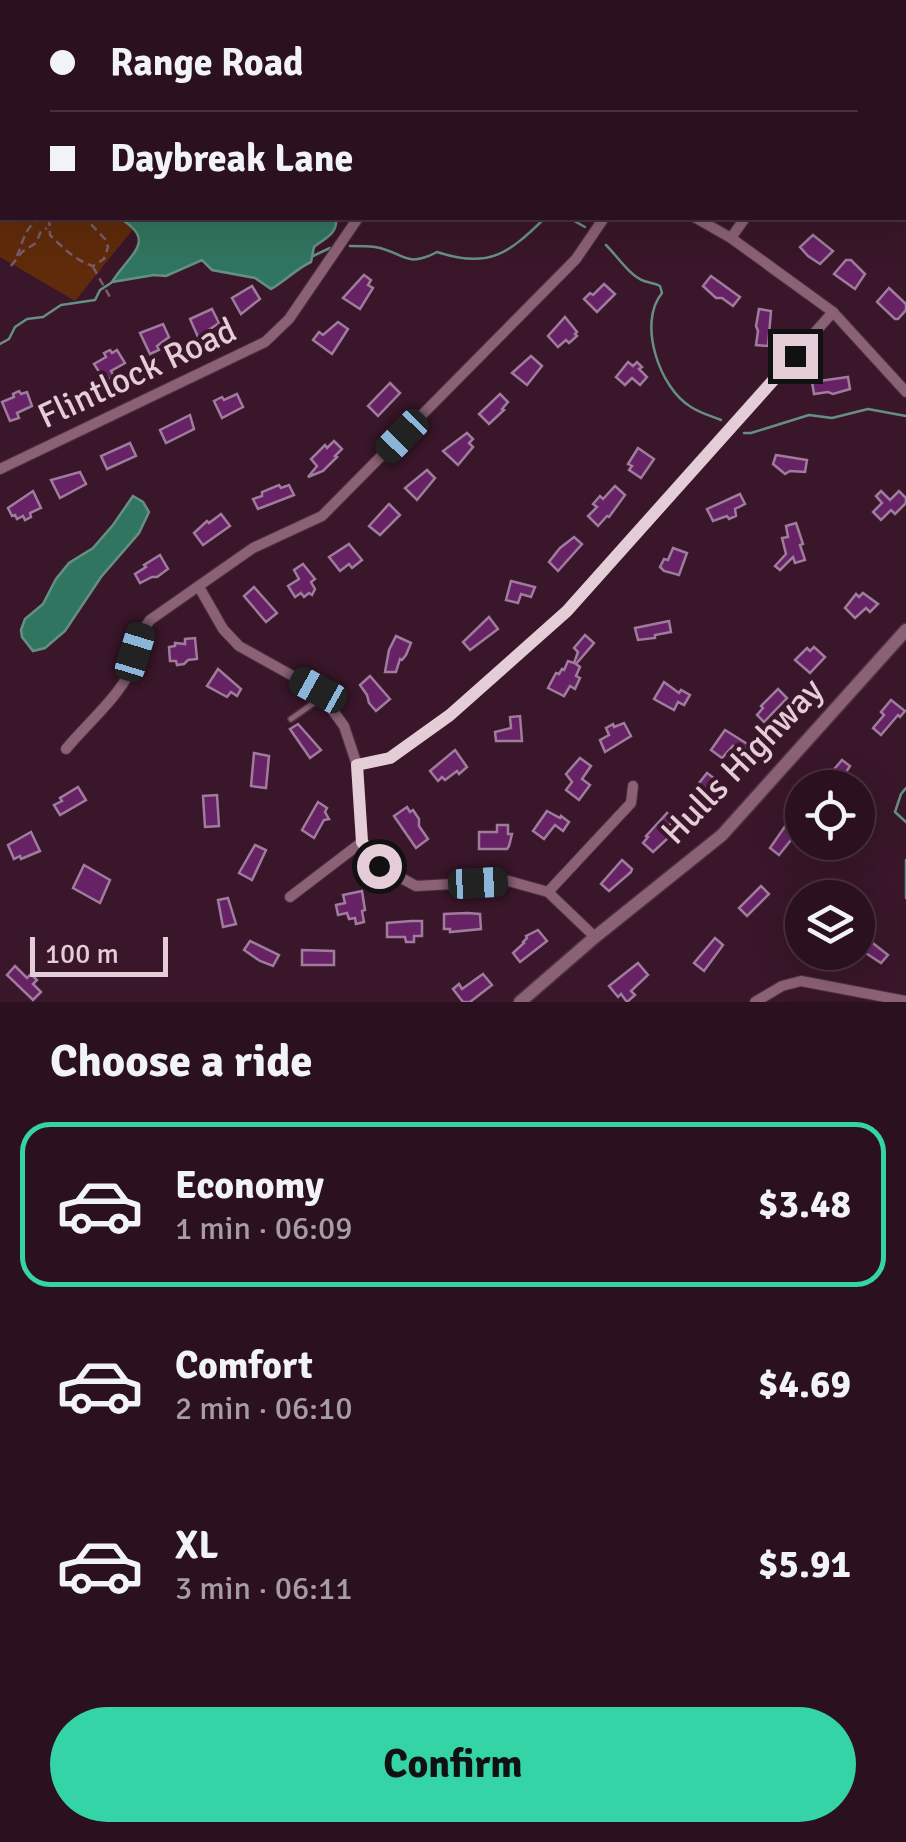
<!DOCTYPE html>
<meta charset="utf-8">
<style>
:root{--surface:#2b101f;--page:#371e2c;--text:#f1f3f6;--muted:#a69da4;--line:#47303d;--accent:#35d4a7}
body{margin:0;font-family:Signika,sans-serif;background:var(--page);color:var(--text);height:100vh;display:flex;flex-direction:column;font-size:38px;white-space:nowrap}
*{box-sizing:border-box;margin:0}
p{font-size:32px;color:var(--muted)}
.icon{flex:none;width:55px;height:55px;fill:none;stroke:currentColor;stroke-width:2;stroke-linecap:round;stroke-linejoin:round}
.map{position:relative;height:1002px;overflow:hidden}
.sheet{display:flex;flex-direction:column;background:var(--surface);flex:1}
.sheet>*{flex:none}
.hud{position:absolute;left:0px;top:0px;width:908px;height:220px;box-shadow:0 10px 40px #0002,0 0 0 2px var(--line);display:grid;align-content:center;height:220px;padding:0 50px;background:var(--surface)}
.controls{position:absolute;left:785px;top:770px;display:grid;gap:20px}
.controls a{display:grid;place-items:center;width:90px;height:90px;border-radius:50%;background:var(--surface);box-shadow:0 10px 40px #0002,0 0 0 2px var(--line);font-size:50px}
.scale{position:absolute;left:30px;bottom:25px;width:138px;box-sizing:border-box;padding-left:10px;border:5px solid #e5cdd8;border-top:0;font-size:28px;line-height:35px;white-space:nowrap;color:#e5cdd8;-webkit-text-stroke:8px #391629;paint-order:stroke}
.end{position:absolute;width:45px;height:45px;margin:-22px;border:12px solid #e5cdd8;background:#111;box-shadow:0 0 0 5px #111}
.from{border-radius:50%}
.car{position:absolute;width:30px;height:60px;margin:-30px -15px;border-radius:12px;box-shadow:0 0 8px 2px #0007;background:linear-gradient(#222 24%,#8ab4d8 0 40%,#222 0 76%,#8ab4d8 0 86%,#222 0)}
.hud b{display:flex;align-items:center;gap:35px;height:95px;font-size:38px}
.hud b+b{border-top:2px solid var(--line)}
.hud i{width:25px;height:25px;background:var(--text)}
ul{padding:0;list-style:none}
li{display:flex;align-items:center;gap:30px;height:165px;margin:0 20px 15px;padding:0 30px;border:5px solid transparent;border-radius:30px}
li div{flex:1}
li b{display:block;font-size:38px}
li em{font-style:normal;font-weight:700}
li.on{border-color:var(--accent)}
li>.icon{width:90px;height:90px;stroke-width:1.5}
h2{padding:0 50px;font-size:45px;line-height:120px}
.cta{display:flex;gap:20px;margin-top:auto;padding:20px 50px}
.cta a{flex:1;height:115px;border-radius:60px;background:var(--accent);color:#111;font-size:40px;font-weight:700;line-height:115px;text-align:center}
.map>svg:first-child{display:block}
.green{fill:#5f2b0a}
.water{fill:#30755f;stroke:#668f83;stroke-width:2.5}
.lines{fill:none;stroke-linecap:round;stroke-linejoin:round}
.stream{stroke:#668f83;stroke-width:2.5}
.building{fill:#672265;stroke:#9e7c9c;stroke-width:2.5}
.service-casing{stroke:#4f3242;stroke-width:8}
.minor-casing{stroke:#4f3242;stroke-width:12}
.tertiary-casing{stroke:#4f3242;stroke-width:15}
.path{stroke:#795b6b;stroke-width:2.5;stroke-dasharray:8 5;stroke-linecap:butt}
.service{stroke:#8b6175;stroke-width:5}
.minor{stroke:#8b6175;stroke-width:10}
.tertiary{stroke:#8b6175;stroke-width:12}
.route{stroke:#e5cdd8;stroke-width:12}
.labels{text-anchor:middle;dominant-baseline:central;stroke-width:8;stroke-linejoin:round;paint-order:stroke}
.street-label{font-size:35px;fill:#e5cdd8;stroke:#391629}
</style>
<div class="map">
<svg width="906" height="1002" viewBox="0 0 906 1002">
<rect width="100%" height="100%" fill="#391629"/>
<!-- green -->
<path class="green" d="M2 190V218H142L75 301 0 257V193Z"/>
<!-- water -->
<g class="water">
<path d="M119 218H336C338 234 325 238 314 247L311 262C296 269 285 281 271 289L255 278 212 270 202 260 166 276 154 275 112 282C129 254 159 241 119 218Z"/>
<path d="M133 496 143 502 149 512 139 533 101 577 65 631 45 648 33 651 22 637 21 630 25 619 43 604 56 579 69 563 93 548 113 525Z"/>
</g>
<g class="lines">
<!-- stream -->
<g class="stream">
<path d="M0 69 2 70"/>
<path d="M569 218 585 227"/>
<path d="M606 245C617 256 630 276 644 281 650 283 655 283 660 286L662 293C637 323 660 389 691 407 700 413 711 416 721 420"/>
<path d="M350 246C358 246 367 246 375 247 404 252 405 269 437 252 489 269 508 254 545 218"/>
<path d="M313 256 330 248"/>
<path d="M0 344 9 339 15 327 27 319 43 317 61 305 95 300 100 290 111 283"/>
<path d="M744 433H751L809 415 832 418 868 409 906 416"/>
<path d="M906 788 901 794 895 812 906 822"/>
<path d="M906 860V898"/>
</g>
</g>
<!-- building -->
<g class="building">
<path d="M813 235 833 251 820 264 808 256 800 247Z"/>
<path d="M846 260H851L865 274 855 289 834 274Z"/>
<path d="M364 275 371 280 368 285 373 288 360 309 343 298Z"/>
<path d="M711 276 740 297 733 306 722 298H716L703 286Z"/>
<path d="M604 284 615 294 597 312 584 299 590 293 593 295Z"/>
<path d="M252 286 260 299 241 314 232 298Z"/>
<path d="M889 288 906 304V310L898 319H895L877 302Z"/>
<path d="M212 309 219 323 198 337 190 319Z"/>
<path d="M759 309 771 311 768 346 756 345 758 331 756 326Z"/>
<path d="M565 317 577 332 575 334 577 336 569 343 566 340 558 347 548 336Z"/>
<path d="M338 322 348 329 332 354 313 340 319 332 323 335Z"/>
<path d="M163 324 169 337 157 346 159 350 150 354 140 333Z"/>
<path d="M110 350 112 353 117 350 125 363 111 371 114 376 105 381 94 364 106 357 104 353Z"/>
<path d="M531 356 542 366 527 385 512 373Z"/>
<path d="M628 362 633 366 637 362 642 367 639 369 647 377 640 385 632 378 625 385 616 377Z"/>
<path d="M848 377 850 389 833 394 828 392 814 394 812 382Z"/>
<path d="M390 383 400 393 378 416 368 406Z"/>
<path d="M19 391 21 394 27 392 32 406 17 413 19 418 10 421 2 402 14 397 13 394Z"/>
<path d="M237 394 243 407 222 418 214 401 222 397 224 400Z"/>
<path d="M500 394 508 402 502 409 504 410 489 424 479 414Z"/>
<path d="M190 415 194 429 166 443 160 430Z"/>
<path d="M467 433 473 439 469 443 473 447 458 465 443 451Z"/>
<path d="M334 441 342 449 335 456 337 457 323 471 308 477 317 466 311 459 325 445 327 448Z"/>
<path d="M130 443 136 456 107 469 101 456Z"/>
<path d="M638 448 654 459 641 478 629 470 632 466 628 464Z"/>
<path d="M776 455 807 460 805 472 790 471 785 474 773 464Z"/>
<path d="M427 470 435 478 417 500 405 488Z"/>
<path d="M80 472 86 484 60 498 51 480Z"/>
<path d="M279 485 281 488 289 485 294 495 258 509 253 499 262 496V492Z"/>
<path d="M615 486 625 495 609 517 607 516 598 526 588 516 597 507 593 504 600 496 603 499Z"/>
<path d="M33 491 41 508 30 513 31 517 25 520 23 516 17 519 15 515 12 516 8 508Z"/>
<path d="M881 491 890 500 899 491 906 498V503L895 514 891 510 881 520 873 512 882 503 876 496Z"/>
<path d="M740 494 745 504 735 509 736 516 729 519 727 516 713 521 707 509Z"/>
<path d="M389 504 400 515 380 535 369 526Z"/>
<path d="M221 514 230 526 203 545 194 533 207 521 209 523Z"/>
<path d="M796 523 803 544 800 545 805 560 795 563 793 557 780 570 775 566 786 554 782 538 788 537 786 526Z"/>
<path d="M574 537 582 544 558 571 549 562 560 548Z"/>
<path d="M349 544 362 560 352 568 349 564 340 571 329 557Z"/>
<path d="M673 548 687 553 679 575 664 571 660 567 664 559 668 560Z"/>
<path d="M160 555 168 569 157 577H152L140 583 135 574 146 567 144 565Z"/>
<path d="M303 564 315 579 311 582 315 589 312 595 309 593 304 597 301 593 295 597 288 586 299 579 294 570Z"/>
<path d="M511 581 535 587 531 597 521 594 518 603 506 600Z"/>
<path d="M254 587 277 613 266 622 244 596Z"/>
<path d="M863 593 878 604 870 612 866 608 855 618 845 608 856 594 859 597Z"/>
<path d="M489 617 498 629 470 650 463 642Z"/>
<path d="M669 621 671 632 655 635V638L638 640 635 628Z"/>
<path d="M585 635 594 643 576 664 580 667 576 676 580 678 575 689 570 686 564 696 548 688 556 673 559 674 562 669 564 670 568 661 574 663 578 652 574 648Z"/>
<path d="M396 636 411 643 406 655 402 660 400 659 396 672H385L389 650Z"/>
<path d="M195 638 197 659 188 660 184 664 177 665 176 661H170L169 647 175 646V643L185 644V639Z"/>
<path d="M814 647 825 657 810 673 795 660 807 648 810 651Z"/>
<path d="M218 669 241 689 237 696 231 692 227 697 207 686Z"/>
<path d="M370 676 390 699 376 711 369 703 367 695 360 685Z"/>
<path d="M664 682 679 693 681 690 690 695 684 705 678 702 674 710 654 699Z"/>
<path d="M778 689 787 698 764 722 757 715 763 708 761 706Z"/>
<path d="M891 700 905 711 900 717 898 715 881 735 873 728 884 715 881 712Z"/>
<path d="M520 716 522 741H496L495 732 511 728 510 717Z"/>
<path d="M624 723 631 736 605 752 600 740 609 735 606 728 613 724 614 727Z"/>
<path d="M298 724 321 750 310 758 290 729Z"/>
<path d="M725 730 749 745 743 753 733 746 722 758 711 750Z"/>
<path d="M455 750 467 767 459 774 457 771 445 780 442 777 438 781 430 771Z"/>
<path d="M254 753 269 756 266 788 251 786Z"/>
<path d="M580 758 591 766 582 779 590 785 579 800 566 790 572 782 566 774Z"/>
<path d="M842 760 850 766 836 788H826L819 783 827 772 830 774Z"/>
<path d="M707 773 715 779 698 804 688 797Z"/>
<path d="M78 787 86 800 60 815 54 805 62 801 60 798Z"/>
<path d="M217 795 219 826 205 827 203 796Z"/>
<path d="M318 802 327 808 325 812 329 819 324 820 314 838 302 830Z"/>
<path d="M407 807 410 812 413 810 419 819V826L428 839 416 848 394 816Z"/>
<path d="M547 811 560 818 561 816 569 822 563 831 555 825 544 839 533 831Z"/>
<path d="M667 813 674 820 665 830 669 834 667 839 653 852 643 843 648 837 646 836Z"/>
<path d="M788 822 799 830 779 855 770 848Z"/>
<path d="M497 825H508V834H512L509 846 507 849H479V832H497Z"/>
<path d="M31 832 40 851 21 859 20 856 14 859 8 845Z"/>
<path d="M255 845 266 850 252 880 239 873Z"/>
<path d="M622 860 632 869 631 872 609 891 601 884Z"/>
<path d="M84 865 110 880 100 903 73 888Z"/>
<path d="M761 886 769 894 747 916 739 908Z"/>
<path d="M362 891 365 910 362 911 364 922 356 924 355 918 349 919 347 913 338 915 336 905 345 903 343 895Z"/>
<path d="M228 898 236 924 223 927 218 900Z"/>
<path d="M467 913 480 914 481 929 450 932V929H444V914Z"/>
<path d="M411 921H422V936H414V942H406L405 937H387V923Z"/>
<path d="M538 930 547 941 520 962 513 953 524 943 523 942 527 938 526 936Z"/>
<path d="M865 937 888 955 881 963 858 948Z"/>
<path d="M715 938 723 945 704 971 694 963Z"/>
<path d="M250 941 279 955 273 966 260 961 244 950Z"/>
<path d="M302 950 334 951V965H302Z"/>
<path d="M638 963 648 975 631 991 635 995 627 1002 621 994 618 997 609 986Z"/>
<path d="M15 966 27 978 31 974 37 980 33 984 41 992 33 1000 7 975Z"/>
<path d="M483 974 492 985 470 1002H463L453 989 459 984 462 989Z"/>
</g>
<g class="lines">
<defs>
<path id="service" d="M291 719 321 698"/>
<g id="minor">
<path d="M161 2 166 0"/>
<path d="M905 3 906 1"/>
<path d="M696 218 731 238 833 312 906 392"/>
<path d="M731 238 745 218"/>
<path d="M0 469 265 342 289 319 358 218"/>
<path d="M199 587 223 629 239 646 318 690 344 726 357 765 362 842 379 866 416 886 509 881 548 892 595 937"/>
<path d="M66 749C84 727 118 697 129 673 137 654 137 636 150 620L253 548 322 516 576 259 604 218"/>
<path d="M357 765 390 758 450 715 567 611 833 312"/>
<path d="M548 892 631 803 633 786"/>
<path d="M290 897 362 842"/>
<path d="M755 1002 782 986 801 981 906 1001"/>
</g>
<path id="tertiary" d="M520 1002 595 937 722 835 906 630"/>
</defs>
<!-- service casing -->
<use href="#service" class="service-casing"/>
<!-- minor casing -->
<use href="#minor" class="minor-casing"/>
<!-- tertiary casing -->
<use href="#tertiary" class="tertiary-casing"/>
<!-- path -->
<g class="path">
<path d="M122 2 124 0"/>
<path d="M0 28H2"/>
<path d="M0 93 2 94"/>
<path d="M49 218 50 235C62 247 76 261 93 266L104 259 108 247 105 239 85 218"/>
<path d="M17 256C23 242 26 224 41 218"/>
<path d="M11 266 22 252 36 243 41 231 47 228"/>
<path d="M93 267 110 297"/>
</g>
<!-- service -->
<use href="#service" class="service"/>
<!-- minor -->
<use href="#minor" class="minor"/>
<!-- tertiary -->
<use href="#tertiary" class="tertiary"/>
</g>
<g class="lines">
<!-- route -->
<path class="route" d="M379 866 362 842 357 765 390 758 450 715 567 611 795 356"/>
</g>
<g class="labels">
<!-- street labels -->
<g class="street-label">
<text transform="translate(137 373) rotate(-25)">Flintlock Road</text>
<text transform="translate(742 761) rotate(-46)">Hulls Highway</text>
</g>
</g>
</svg>
<div class="controls">
<a><svg class="icon" aria-label="locate" viewBox="0 0 24 24"><circle cx="12" cy="12" r="6"/><path d="M12 2v4M12 18v4M2 12h4M18 12h4"/></svg></a>
<a><svg class="icon" aria-label="layers" viewBox="0 0 24 24"><path d="M12 4l9 5-9 5-9-5zM3 14l9 5 9-5"/></svg></a>
</div>
<div class="scale">100 m</div>
<i class="end from" style="left:379px;top:866px"></i>
<i class="end" style="left:795px;top:356px"></i>
<i class="car" style="left:402px;top:436px;rotate:224deg"></i>
<i class="car" style="left:135px;top:652px;rotate:17deg"></i>
<i class="car" style="left:318px;top:690px;rotate:299deg"></i>
<i class="car" style="left:478px;top:883px;rotate:87deg"></i>
<div class="hud">
<b><i class="from"></i>Range Road</b>
<b><i></i>Daybreak Lane</b>
</div>
</div>
<section class="sheet">
<h2>Choose a ride</h2>
<ul>
<li class="on"><svg class="icon" aria-label="car" viewBox="0 0 24 24"><path d="M5 17H2v-5l4-1 3-4h7l3 4 3 1v5h-3M9 17h6M6 11h13"/><circle cx="7" cy="17" r="2"/><circle cx="17" cy="17" r="2"/></svg><div><b>Economy</b><p>1 min · 06:09</p></div><em>$3.48</em></li>
<li><svg class="icon" aria-label="car" viewBox="0 0 24 24"><path d="M5 17H2v-5l4-1 3-4h7l3 4 3 1v5h-3M9 17h6M6 11h13"/><circle cx="7" cy="17" r="2"/><circle cx="17" cy="17" r="2"/></svg><div><b>Comfort</b><p>2 min · 06:10</p></div><em>$4.69</em></li>
<li><svg class="icon" aria-label="car" viewBox="0 0 24 24"><path d="M5 17H2v-5l4-1 3-4h7l3 4 3 1v5h-3M9 17h6M6 11h13"/><circle cx="7" cy="17" r="2"/><circle cx="17" cy="17" r="2"/></svg><div><b>XL</b><p>3 min · 06:11</p></div><em>$5.91</em></li>
</ul>
<div class="cta"><a>Confirm</a></div>
</section>
